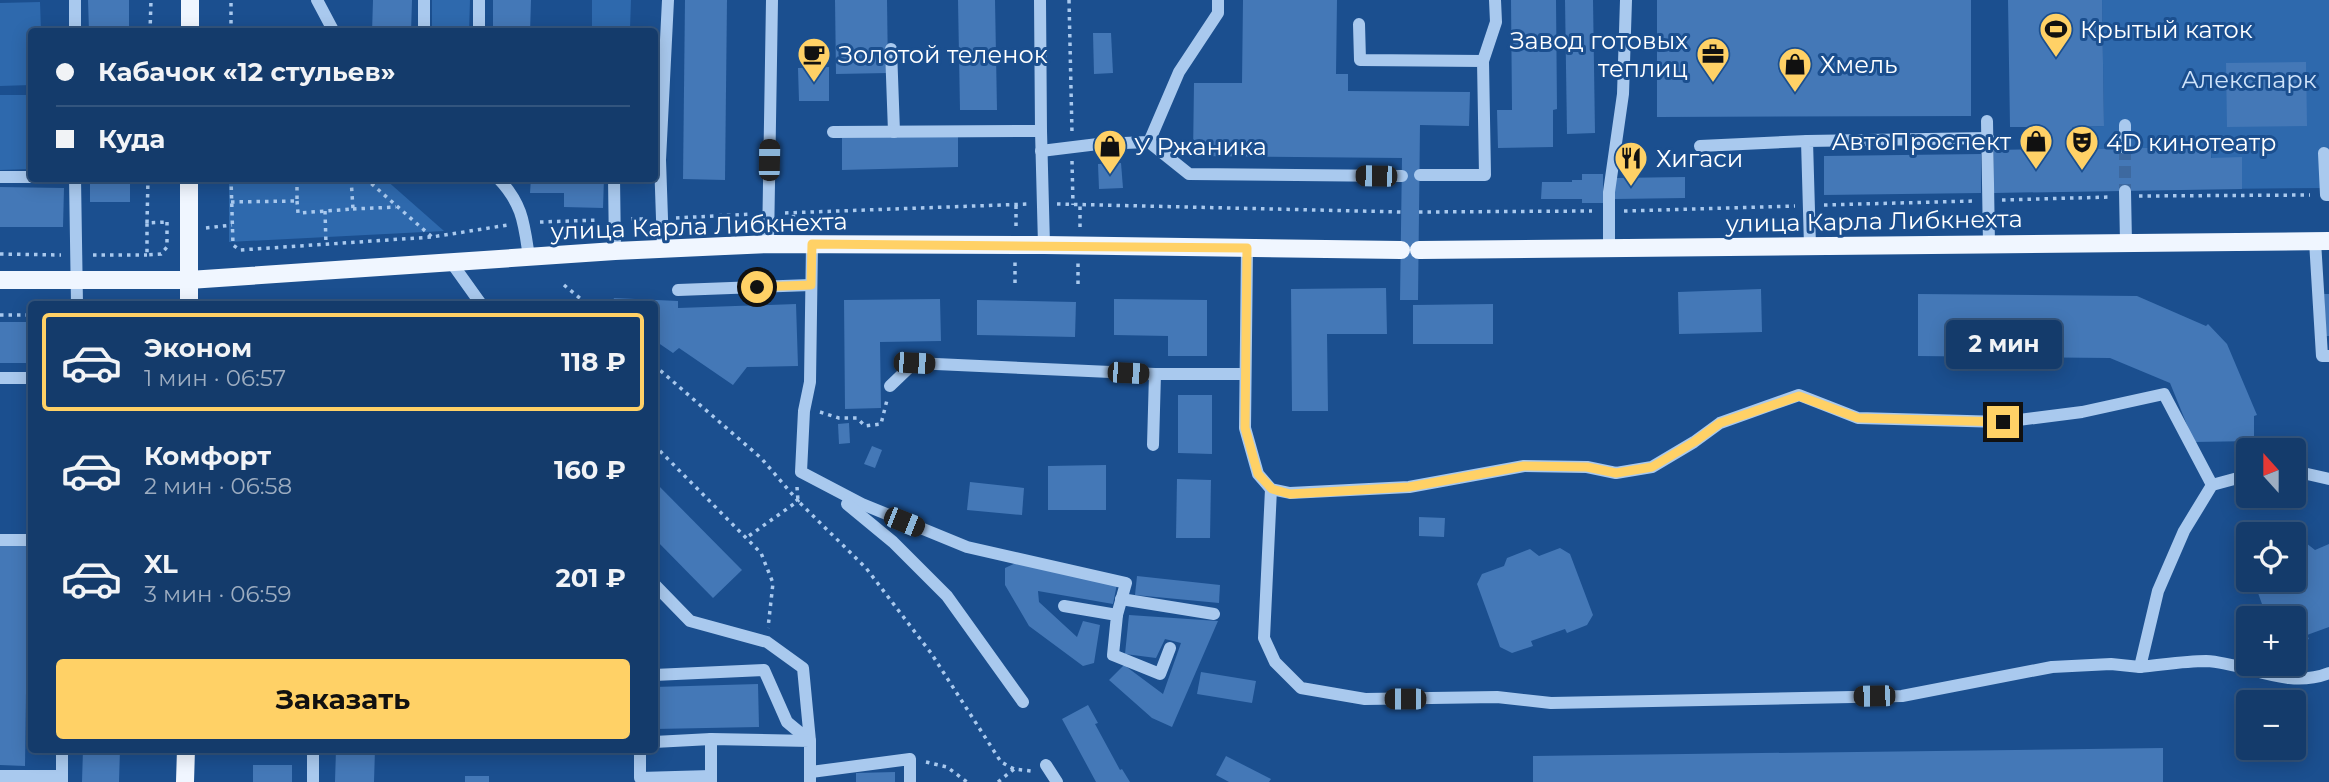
<!DOCTYPE html>
<html lang="ru">
<meta charset="utf-8">
<style>
:root{--surface:#143b6b;--page:#214673;--text:#f1f3f6;--muted:#9dadc1;--line:#33557e;--accent:#ffd166}
body{margin:0;font-family:Montserrat,sans-serif;background:var(--page);color:var(--text);height:100vh;display:flex;flex-direction:column;font-size:26px;white-space:nowrap}
*{box-sizing:border-box;margin:0}
p{font-size:23px;color:var(--muted)}
.icon{flex:none;width:38px;height:38px;fill:none;stroke:currentColor;stroke-width:2;stroke-linecap:round;stroke-linejoin:round}
.map{position:relative;flex:1;overflow:hidden}
.drawer{position:absolute;left:28px;top:301px;width:630px;height:452px;display:flex;flex-direction:column;background:var(--surface);border-radius:7px;box-shadow:0 4px 18px #0003,0 0 0 2px var(--line)}
.drawer>*{flex:none}
.guide{position:absolute;left:28px;top:28px;width:630px;height:154px;border-radius:7px;box-shadow:0 4px 18px #0003,0 0 0 2px var(--line);display:grid;align-content:center;height:154px;padding:0 28px;background:var(--surface)}
.needle{width:46px;rotate:339deg}
.buttons{position:absolute;left:2236px;top:438px;display:grid;gap:14px}
.buttons a{display:grid;place-items:center;width:70px;height:70px;border-radius:7px;background:var(--surface);box-shadow:0 4px 18px #0003,0 0 0 2px var(--line);font-size:35px}
.end{position:absolute;width:32px;height:32px;margin:-16px;border:9px solid #ffd166;background:#111;box-shadow:0 0 0 4px #111}
.from{border-radius:50%}
.bubble{position:absolute;height:49px;border-radius:7px;background:var(--surface);box-shadow:0 4px 18px #0003,0 0 0 2px var(--line);font-size:23px;font-weight:700;line-height:49px;text-align:center}
.car{position:absolute;width:21px;height:42px;margin:-21px -10px;border-radius:9px;box-shadow:0 0 5px 2px #0007;background:linear-gradient(#222 24%,#8ab4d8 0 40%,#222 0 76%,#8ab4d8 0 86%,#222 0)}
.guide b{display:flex;align-items:center;gap:24px;height:66px;font-size:26px}
.guide b+b{border-top:2px solid var(--line)}
.guide i{width:18px;height:18px;background:var(--text)}
ul{padding:12px 0 0;list-style:none}
li{display:flex;align-items:center;gap:21px;height:98px;margin:0 14px 10px;padding:0 14px;border:4px solid transparent;border-radius:7px}
li div{flex:1}
li b{display:block;font-size:26px}
li em{font-style:normal;font-weight:700}
li.active{border-color:var(--accent)}
li>.icon{width:63px;height:63px;stroke-width:1.5}
.action{display:flex;gap:14px;margin-top:auto;padding:14px 28px}
.action a{flex:1;height:80px;border-radius:7px;background:var(--accent);color:#111;font-size:28px;font-weight:700;line-height:80px;text-align:center}
.map>svg:first-child{display:block}
.green{fill:#2e69ad}
.building{fill:#4478b7}
.lines{fill:none;stroke-linecap:round;stroke-linejoin:round}
.minor-tunnel{stroke:#3d69a0;stroke-width:12;stroke-dasharray:12 6;stroke-linecap:butt}
.path{stroke:#a9c9ee;stroke-width:3.5;stroke-dasharray:3.5 5;stroke-linecap:butt}
.minor{stroke:#a9c9ee;stroke-width:12}
.major{stroke:#f0f6ff;stroke-width:18}
.route{stroke:#ffd166;stroke-width:9}
.labels{text-anchor:middle;dominant-baseline:central;stroke-width:6;stroke-linejoin:round;paint-order:stroke}
.poi-label{font-size:24px;fill:#fff;stroke:#1b4f8f;text-anchor:start}
.park-label{font-size:24px;fill:#cfe3fa;stroke:#1b4f8f}
.street-label{font-size:24px;fill:#fff;stroke:#1b4f8f}
</style>
<div class="map">
<svg width="2329" height="782" viewBox="0 0 2329 782">
<rect width="100%" height="100%" fill="#1b4f8f"/>
<!-- green -->
<g class="green">
<path d="M432 0H470L469 31H432Z"/>
<path d="M592 0H631L630 29H592Z"/>
<path d="M2102 0H2329V188L2212 189 2211 147 2072 149V127L2104 126Z"/>
<path d="M40 2 41 31 32 32 31 85 0 86V3Z"/>
<path d="M0 95H31V169L0 170Z"/>
<path d="M229 179H385L444 231 229 242Z"/>
</g>
<!-- building -->
<g class="building">
<path d="M88 0H129V32H89Z"/>
<path d="M373 0H412L411 32H372Z"/>
<path d="M493 0H531L530 32H493Z"/>
<path d="M685 0H727L725 180 683 179Z"/>
<path d="M835 0H887L888 73 836 74Z"/>
<path d="M958 0H995L997 110H960Z"/>
<path d="M1243 0H1337L1336 74H1348V91L1470 92 1469 126 1420 125 1418 300H1400L1402 158 1193 156 1194 83H1242Z"/>
<path d="M1511 0H1556L1557 109 1553 110V147L1498 148 1497 110H1512Z"/>
<path d="M1565 0H1593L1595 133 1567 134Z"/>
<path d="M1657 0H1971V116L1657 117Z"/>
<path d="M2008 0H2102L2104 126 2072 127V149L2211 147V158L2242 157V189L1994 193V150L2046 149V127H2010Z"/>
<path d="M1093 33H1111L1113 73 1094 74Z"/>
<path d="M2306 62 2307 126 2227 127 2226 63Z"/>
<path d="M829 67V101H799L798 68Z"/>
<path d="M958 135V167L842 170V138Z"/>
<path d="M1981 154V193L1824 195V156Z"/>
<path d="M1121 163 1123 188 1099 189 1098 164Z"/>
<path d="M1582 174H1603V203H1582V199H1541L1542 182H1572V180H1582Z"/>
<path d="M1685 177V198L1615 199V178Z"/>
<rect x="90" y="178" width="40" height="24"/>
<path d="M531 178H604L603 208 564 207V193H530Z"/>
<path d="M0 187 64 188 63 227H0Z"/>
<path d="M1386 288 1387 334H1327L1328 411H1292L1291 289Z"/>
<path d="M1761 289 1762 332 1679 334 1678 292Z"/>
<path d="M1918 294 2137 296 2206 326 2208 324 2227 344 2257 415 2254 416V441L2194 442 2170 383 2110 358 1918 356Z"/>
<path d="M2324 294H2329V336H2326Z"/>
<path d="M614 298 678 301V308L796 304 798 366 747 367 733 385 679 348 673 353 654 340V304H612Z"/>
<path d="M940 299 941 341 880 342 881 408 845 409 844 300Z"/>
<path d="M1114 299 1207 300V356H1168V336L1114 335Z"/>
<path d="M977 300 1076 302 1075 337 977 335Z"/>
<path d="M1493 304V344H1413V305Z"/>
<rect x="0" y="322" width="32" height="41"/>
<path d="M1178 395H1212V454L1178 453Z"/>
<path d="M849 423 850 443 839 444 838 424Z"/>
<path d="M872 446 882 450 875 468 864 464Z"/>
<path d="M1106 465V510H1048V466Z"/>
<path d="M1177 479 1211 480 1210 538H1176Z"/>
<path d="M654 481 742 570 713 598 654 538Z"/>
<path d="M970 482 1024 488 1022 515 967 510Z"/>
<path d="M1419 517 1445 518 1444 537 1419 536Z"/>
<path d="M2306 543 2315 550 2329 544V627L2307 635 2309 639 2294 644V618H2267L2253 579H2294V547Z"/>
<path d="M0 546H28L25 766 0 765Z"/>
<path d="M1560 548 1570 554 1593 615 1587 625 1567 633 1565 629 1531 641 1533 646 1512 653 1500 647 1477 584 1482 574 1504 566 1507 558 1530 549 1539 556Z"/>
<path d="M1018 562 1117 584 1113 604 1038 591 1039 602 1077 637 1083 621 1100 625 1094 663 1083 666 1029 626 1005 585V568Z"/>
<path d="M1137 576 1220 585 1219 603 1135 595Z"/>
<path d="M1129 615 1218 621 1172 727 1152 718 1109 680 1124 665 1163 694 1181 643 1165 639 1156 658 1125 654Z"/>
<path d="M1201 672 1256 681 1252 703 1197 694Z"/>
<path d="M758 684 759 727 654 729V687Z"/>
<path d="M1088 705 1098 723 1095 724 1120 770 1122 769 1130 782H1096L1062 719Z"/>
<path d="M2163 748V782H1533V756Z"/>
<path d="M83 749H120L119 782H82Z"/>
<path d="M336 749H375L374 782H335Z"/>
<path d="M1226 756 1271 779 1269 782H1229L1216 775Z"/>
<rect x="253" y="765" width="39" height="17"/>
<path d="M895 772V782H856V773Z"/>
<rect x="465" y="776" width="24" height="6"/>
</g>
<g class="lines">
<!-- minor-tunnel -->
<path class="minor-tunnel" d="M2125 148V191"/>
<!-- path -->
<g class="path">
<path d="M1069 0 1072 133"/>
<path d="M150 32 151 0"/>
<path d="M231 32V0"/>
<path d="M1072 161 1073 205"/>
<path d="M231 178 233 245 240 250 432 237 508 225"/>
<path d="M365 178 432 237"/>
<path d="M2139 196 2310 195"/>
<path d="M2002 200 2110 197"/>
<path d="M297 201 298 213 353 209 351 178"/>
<path d="M231 202 297 201V178"/>
<path d="M1057 204 1402 212"/>
<path d="M1824 205 1974 201"/>
<path d="M353 209 396 207"/>
<path d="M325 211 326 244"/>
<path d="M1624 211 1795 206"/>
<path d="M1419 212 1592 211"/>
<path d="M785 213 1029 204"/>
<path d="M676 218 752 214"/>
<path d="M631 219H648"/>
<path d="M167 222V247L161 254 147 255V223Z"/>
<path d="M540 222 599 220"/>
<path d="M147 223 148 178"/>
<path d="M1016 226V203"/>
<path d="M792 227 794 212"/>
<path d="M1080 227V205"/>
<path d="M206 228 232 225"/>
<path d="M0 254 61 255"/>
<path d="M93 255H147"/>
<path d="M1015 283V261"/>
<path d="M1078 284V263"/>
<path d="M564 285 587 304"/>
<path d="M0 315H32"/>
<path d="M654 365 761 458 798 501 746 538"/>
<path d="M820 412 839 418H857L865 426 881 424 887 400"/>
<path d="M654 445 761 553 773 583 768 628"/>
<path d="M797 487 798 501 866 568 931 653 1001 762 1014 769 1031 771"/>
<path d="M926 762 947 767 967 782"/>
<path d="M998 782 1014 769"/>
</g>
<!-- minor -->
<g class="minor">
<path d="M75 0V32"/>
<path d="M317 0 334 32"/>
<path d="M1040 0 1041 131 1044 245"/>
<path d="M1359 24 1360 60 1483 61 1485 175H1420"/>
<path d="M424 32V0"/>
<path d="M479 32V0"/>
<path d="M891 49 894 132"/>
<path d="M1483 61 1496 22 1495 0"/>
<path d="M1987 121 1989 245"/>
<path d="M2125 125V148"/>
<path d="M833 132 1041 131"/>
<path d="M1149 142 1189 174 1402 176"/>
<path d="M1700 146 1807 141"/>
<path d="M1041 151 1098 144 1149 142 1179 72 1218 13V0"/>
<path d="M2324 153 2326 195H2329"/>
<path d="M0 177H32"/>
<path d="M75 178 77 304"/>
<path d="M498 178C523 204 524 224 529 257"/>
<path d="M614 178 615 251"/>
<path d="M2125 191 2126 243"/>
<path d="M2315 241 2322 356H2329"/>
<path d="M768 244 772 0"/>
<path d="M812 244 810 382 804 411 801 472 862 504 967 547 1126 583 1117 615"/>
<path d="M1810 246 1807 141 1988 138"/>
<path d="M663 248 660 160 668 0"/>
<path d="M1247 248 1245 428 1258 474 1271 489 1290 493 1409 487 1524 466 1587 467 1616 473 1652 467 1694 442 1720 423 1799 395 1858 418 2003 422 2082 412 2164 394 2212 485"/>
<path d="M1609 248V192L1623 94 1626 0"/>
<path d="M451 262 481 304"/>
<path d="M678 290 811 285"/>
<path d="M0 378H32"/>
<path d="M890 386 914 363 1155 374H1245"/>
<path d="M1153 445 1155 374"/>
<path d="M2294 471 2329 479"/>
<path d="M2249 475 2212 485 2184 531 2158 591 2140 667C2162 665 2184 661 2206 661 2248 663 2286 690 2329 673"/>
<path d="M1271 489 1264 638 1275 662 1301 688 1365 699 1497 697 1551 703 1902 696 2052 667 2111 664 2140 667"/>
<path d="M847 504 893 542 947 596 1023 702"/>
<path d="M0 540H32"/>
<path d="M654 584 690 621 767 642 803 668 810 741 787 722 764 670 654 675"/>
<path d="M1121 599 1214 614"/>
<path d="M1064 606 1117 615 1113 655 1160 674 1170 648"/>
<path d="M711 739V782"/>
<path d="M654 742 711 739 810 741V782"/>
<path d="M313 749V782"/>
<path d="M640 749V778L711 776"/>
<path d="M1046 765 1057 782"/>
<path d="M811 772 910 759V782"/>
<path d="M0 776H62"/>
<path d="M62 782V749"/>
</g>
<!-- major -->
<g class="major">
<path d="M190 32V0"/>
<path d="M1419 250 2329 241"/>
<path d="M0 280H189L615 251 768 244 1044 245 1401 250"/>
<path d="M189 304V178"/>
<path d="M185 782 186 749"/>
</g>
</g>
<g class="lines">
<!-- route -->
<path class="route" d="M757 287 811 285 812 244 1247 248 1245 428 1258 474 1272 489 1290 494 1409 487 1524 466 1587 467 1616 473 1652 467 1694 442 1720 423 1799 396 1858 418 2003 422"/>
</g>
<!-- icons -->
<defs>
<symbol id="stadium-pin" viewBox="-11 -11 22 30"><path d="M0 17L-7.5 6A9.5 9.5 0 1 1 7.5 6Z" fill="#ffd166" stroke="#1b4f8f"/><path d="M0-5a6.5 5 0 1 0 0 10a6.5 5 0 1 0 0-10ZM-3.5-1.8h7v3.6h-7Z" fill="#111"/></symbol>
<symbol id="cafe-pin" viewBox="-11 -11 22 30"><path d="M0 17L-7.5 6A9.5 9.5 0 1 1 7.5 6Z" fill="#ffd166" stroke="#1b4f8f"/><path d="M-5.5-4.5H6V0H3Q3 3.5 0 3.5H-2.5Q-5.5 3.5-5.5 0ZM3-3.2v2h1.7v-2ZM-6 4.5H4V6H-6Z" fill="#111"/></symbol>
<symbol id="office-pin" viewBox="-11 -11 22 30"><path d="M0 17L-7.5 6A9.5 9.5 0 1 1 7.5 6Z" fill="#ffd166" stroke="#1b4f8f"/><path d="M-6-3h4V-5.5h4V-3h4V5H-6ZM-1-4.5V-3h2v-1.5ZM-6 0V1H6V0Z" fill="#111"/></symbol>
<symbol id="shop-pin" viewBox="-11 -11 22 30"><path d="M0 17L-7.5 6A9.5 9.5 0 1 1 7.5 6Z" fill="#ffd166" stroke="#1b4f8f"/><path d="M-5-2.5h2.3a2.7 3.5 0 0 1 5.4 0H5L5.5 6h-11ZM-1.5-2.5h3a1.5 2.3 0 0 0-3 0Z" fill="#111"/></symbol>
<symbol id="theatre-pin" viewBox="-11 -11 22 30"><path d="M0 17L-7.5 6A9.5 9.5 0 1 1 7.5 6Z" fill="#ffd166" stroke="#1b4f8f"/><path d="M-5-5.5Q0-4 5-5.5V0Q5 5 0 6Q-5 5-5 0ZM-3.3-2.5H-1v1.5H-3.3ZM1-2.5H3.3v1.5H1ZM-2.8 1Q0 5.5 2.8 1Z" fill="#111"/></symbol>
<symbol id="restaurant-pin" viewBox="-11 -11 22 30"><path d="M0 17L-7.5 6A9.5 9.5 0 1 1 7.5 6Z" fill="#ffd166" stroke="#1b4f8f"/><path d="M-5-6h1v4h1v-4h1v4h1v-4h1v5L-1.5 .5V6h-2V.5L-5-1ZM5-6V6H3V1.5H1.5Q1.5-4 5-6Z" fill="#111"/></symbol>
</defs>
<g fill-rule="evenodd">
<use href="#stadium-pin" x="2037" y="10" width="38" height="52"/>
<use href="#cafe-pin" x="795" y="35" width="38" height="52"/>
<use href="#office-pin" x="1694" y="35" width="38" height="52"/>
<use href="#shop-pin" x="1776" y="45" width="38" height="52"/>
<use href="#shop-pin" x="2017" y="122" width="38" height="52"/>
<use href="#theatre-pin" x="2063" y="123" width="38" height="52"/>
<use href="#shop-pin" x="1091" y="127" width="38" height="52"/>
<use href="#restaurant-pin" x="1612" y="139" width="38" height="52"/>
</g>
<g class="labels">
<!-- poi labels -->
<g class="poi-label">
<text x="2080" y="29">Крытый каток</text>
<text x="1688" y="40" text-anchor="end">Завод готовых<tspan x="1688" dy="28">теплиц</tspan></text>
<text x="838" y="54">Золотой теленок</text>
<text x="1820" y="64">Хмель</text>
<text x="2011" y="141" text-anchor="end">АвтоПроспект</text>
<text x="2106" y="142">4D кинотеатр</text>
<text x="1134" y="146">У Ржаника</text>
<text x="1656" y="158">Хигаси</text>
</g>
<!-- park labels -->
<g class="park-label">
<text x="2249" y="79">Алекспарк</text>
</g>
<!-- street labels -->
<g class="street-label">
<text transform="translate(1874 221) rotate(-1)">улица Карла Либкнехта</text>
<text transform="translate(699 226) rotate(-2)">улица Карла Либкнехта</text>
</g>
</g>
</svg>
<div class="buttons">
<a><svg class="needle" viewBox="-14 -14 28 28"><path d="M0-13l5 13h-10z" fill="#e53935"/><path d="M0 13l5-13h-10z" fill="#9dadc1"/></svg></a>
<a><svg class="icon" aria-label="locate" viewBox="0 0 24 24"><circle cx="12" cy="12" r="6"/><path d="M12 2v4M12 18v4M2 12h4M18 12h4"/></svg></a>
<a>+</a>
<a>−</a>
</div>
<i class="end from" style="left:757px;top:287px"></i>
<i class="end" style="left:2003px;top:422px"></i>
<div class="bubble" style="left:1946px;top:320px;width:116px">2 мин</div>
<i class="car" style="left:769px;top:160px;rotate:1deg"></i>
<i class="car" style="left:1376px;top:176px;rotate:271deg"></i>
<i class="car" style="left:914px;top:363px;rotate:93deg"></i>
<i class="car" style="left:1128px;top:373px;rotate:93deg"></i>
<i class="car" style="left:904px;top:522px;rotate:112deg"></i>
<i class="car" style="left:1874px;top:696px;rotate:269deg"></i>
<i class="car" style="left:1405px;top:699px;rotate:270deg"></i>
<div class="guide">
<b><i class="from"></i>Кабачок «12 стульев»</b>
<b><i></i>Куда</b>
</div>
<section class="drawer">
<ul>
<li class="active"><svg class="icon" aria-label="car" viewBox="0 0 24 24"><path d="M5 17H2v-5l4-1 3-4h7l3 4 3 1v5h-3M9 17h6M6 11h13"/><circle cx="7" cy="17" r="2"/><circle cx="17" cy="17" r="2"/></svg><div><b>Эконом</b><p>1 мин · 06:57</p></div><em>118 ₽</em></li>
<li><svg class="icon" aria-label="car" viewBox="0 0 24 24"><path d="M5 17H2v-5l4-1 3-4h7l3 4 3 1v5h-3M9 17h6M6 11h13"/><circle cx="7" cy="17" r="2"/><circle cx="17" cy="17" r="2"/></svg><div><b>Комфорт</b><p>2 мин · 06:58</p></div><em>160 ₽</em></li>
<li><svg class="icon" aria-label="car" viewBox="0 0 24 24"><path d="M5 17H2v-5l4-1 3-4h7l3 4 3 1v5h-3M9 17h6M6 11h13"/><circle cx="7" cy="17" r="2"/><circle cx="17" cy="17" r="2"/></svg><div><b>XL</b><p>3 мин · 06:59</p></div><em>201 ₽</em></li>
</ul>
<div class="action"><a>Заказать</a></div>
</section>
</div>
